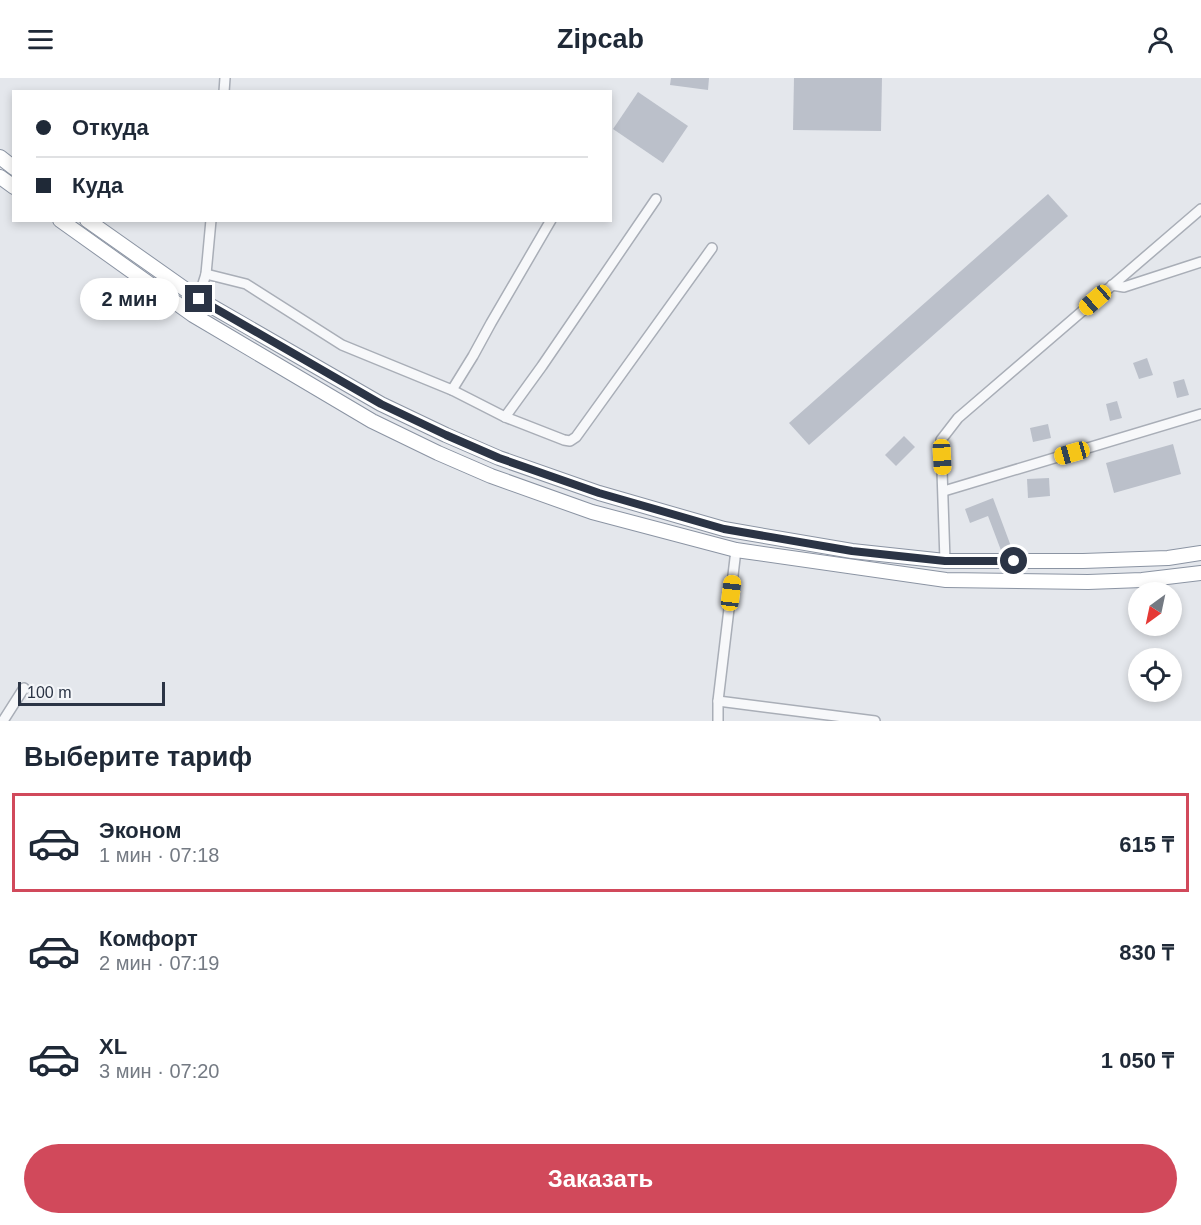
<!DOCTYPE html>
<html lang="ru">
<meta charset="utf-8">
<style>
:root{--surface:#fff;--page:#f2f2f3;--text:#1f2937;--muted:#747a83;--line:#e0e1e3;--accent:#d1495b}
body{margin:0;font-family:Helvetica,sans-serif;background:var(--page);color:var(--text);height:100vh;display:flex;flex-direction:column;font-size:22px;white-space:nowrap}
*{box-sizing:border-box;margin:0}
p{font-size:20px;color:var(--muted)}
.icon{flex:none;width:33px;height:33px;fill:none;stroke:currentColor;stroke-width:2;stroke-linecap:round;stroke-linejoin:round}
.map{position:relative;height:643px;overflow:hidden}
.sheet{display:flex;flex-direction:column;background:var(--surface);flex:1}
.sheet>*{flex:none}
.hud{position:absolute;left:12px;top:12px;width:600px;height:132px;border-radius:0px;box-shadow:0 3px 9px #0003;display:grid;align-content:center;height:132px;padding:0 24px;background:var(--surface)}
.needle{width:39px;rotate:213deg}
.fabs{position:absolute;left:1128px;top:504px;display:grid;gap:12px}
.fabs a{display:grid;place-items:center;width:54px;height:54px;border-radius:50%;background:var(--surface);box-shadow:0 3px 9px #0003;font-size:30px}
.scale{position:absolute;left:18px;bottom:15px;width:147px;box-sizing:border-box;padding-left:6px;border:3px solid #2b3445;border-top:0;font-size:16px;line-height:21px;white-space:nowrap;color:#2b3445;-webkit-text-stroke:4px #f4f6f9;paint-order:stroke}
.end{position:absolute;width:27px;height:27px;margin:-14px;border:8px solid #2b3445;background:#fff;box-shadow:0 0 0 3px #fff}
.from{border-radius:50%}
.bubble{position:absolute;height:42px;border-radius:21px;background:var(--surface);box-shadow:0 3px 9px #0003;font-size:20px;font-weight:700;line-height:42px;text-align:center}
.car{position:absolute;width:18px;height:36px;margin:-18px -9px;border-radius:8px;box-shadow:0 0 4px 2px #0007;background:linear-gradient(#f5c518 24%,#345 0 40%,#f5c518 0 76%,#345 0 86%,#f5c518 0)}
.hud b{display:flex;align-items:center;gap:21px;height:57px;font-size:22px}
.hud b+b{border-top:2px solid var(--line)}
.hud i{width:15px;height:15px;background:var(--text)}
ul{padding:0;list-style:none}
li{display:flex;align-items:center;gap:18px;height:99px;margin:0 12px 9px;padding:0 12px;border:3px solid transparent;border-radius:0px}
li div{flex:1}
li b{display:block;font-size:22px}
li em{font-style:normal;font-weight:700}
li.active{border-color:var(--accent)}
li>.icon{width:54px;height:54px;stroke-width:1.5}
h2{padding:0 24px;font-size:27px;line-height:72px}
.cta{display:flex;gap:12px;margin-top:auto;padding:12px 24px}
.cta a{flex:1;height:69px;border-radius:36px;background:var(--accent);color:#fff;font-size:24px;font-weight:700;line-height:69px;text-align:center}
header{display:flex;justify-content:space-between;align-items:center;height:78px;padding:0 24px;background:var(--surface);font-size:27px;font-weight:700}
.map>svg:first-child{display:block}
.building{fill:#bbc0ca}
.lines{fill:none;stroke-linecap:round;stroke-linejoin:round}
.minor-casing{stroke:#a9aeb7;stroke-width:12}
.highway-casing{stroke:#8b94a3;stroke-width:16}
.minor{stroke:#f7f8fa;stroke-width:9}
.highway{stroke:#fff;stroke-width:14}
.route{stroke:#2b3445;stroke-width:8}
</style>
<header><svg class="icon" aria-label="menu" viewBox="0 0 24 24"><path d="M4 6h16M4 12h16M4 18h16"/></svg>Zipcab<svg class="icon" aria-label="person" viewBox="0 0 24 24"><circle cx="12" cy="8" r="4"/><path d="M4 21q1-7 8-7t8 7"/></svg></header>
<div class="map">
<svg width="1201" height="643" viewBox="0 0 1201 643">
<rect width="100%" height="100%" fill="#e4e7ec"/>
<!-- building -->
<g class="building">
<path d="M671 0H709L708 12 670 7Z"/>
<path d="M794 0H882L881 53 793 52Z"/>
<path d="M638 14 688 48 663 85 613 51Z"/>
<path d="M1048 116 1068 138 809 367 789 345Z"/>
<path d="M1147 280 1153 297 1139 301 1133 285Z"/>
<path d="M1184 301 1189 317 1177 320 1173 304Z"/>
<path d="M1117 323 1122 340 1110 343 1106 326Z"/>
<path d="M1048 346 1051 360 1033 364 1030 350Z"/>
<path d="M904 358 915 369 896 388 885 377Z"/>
<path d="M1173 366 1181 396 1114 415 1106 385Z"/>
<path d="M1049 400 1050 418 1028 420 1027 401Z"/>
<path d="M993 420 1012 471 1002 475 988 438 970 445 965 431Z"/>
</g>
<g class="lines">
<defs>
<g id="minor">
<path d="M224 14 225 0"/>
<path d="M206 196 246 206 342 267 452 312 505 339 564 362 570 363 576 359 712 170"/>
<path d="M1112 207 1124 209 1201 184"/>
<path d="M193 237 206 196 211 142"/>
<path d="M452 312 473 278 491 245 551 142"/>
<path d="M505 339 542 288 656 121"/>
<path d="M944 413 1201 336"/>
<path d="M945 483 941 362 958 340 1201 131"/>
<path d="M718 623 875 643"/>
<path d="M3 643 24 610"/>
<path d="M718 643V623L736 472"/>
</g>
<g id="highway">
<path d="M0 79 14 90"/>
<path d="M0 99 14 109"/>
<path d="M60 142 193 237 372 343 438 375 491 398 592 434 736 472 946 502 1088 504 1142 502 1201 495"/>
<path d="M87 142 199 221 381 326 446 357 499 380 599 415 724 451 852 473 945 483H1083L1168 480 1201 475"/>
</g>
</defs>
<!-- minor casing -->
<use href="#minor" class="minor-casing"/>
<!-- highway casing -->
<use href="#highway" class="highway-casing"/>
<!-- minor -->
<use href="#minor" class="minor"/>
<!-- highway -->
<use href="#highway" class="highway"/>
</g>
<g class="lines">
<!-- route -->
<path class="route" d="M199 221 381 326 446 357 499 380 599 415 724 451 852 473 945 483H1014"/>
</g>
</svg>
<div class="fabs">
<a><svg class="needle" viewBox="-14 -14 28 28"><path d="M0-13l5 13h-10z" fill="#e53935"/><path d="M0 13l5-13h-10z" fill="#747a83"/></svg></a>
<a><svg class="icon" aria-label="locate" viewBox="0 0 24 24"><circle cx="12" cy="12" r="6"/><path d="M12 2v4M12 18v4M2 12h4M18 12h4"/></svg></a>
</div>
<div class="scale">100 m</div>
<i class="end from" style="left:1014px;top:483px"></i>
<i class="end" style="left:199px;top:221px"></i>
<div class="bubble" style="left:80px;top:200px;width:99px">2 мин</div>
<i class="car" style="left:1095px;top:222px;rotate:229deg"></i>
<i class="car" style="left:1072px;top:375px;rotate:254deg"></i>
<i class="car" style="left:942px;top:379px;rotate:177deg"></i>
<i class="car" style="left:731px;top:515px;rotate:7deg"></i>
<div class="hud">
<b><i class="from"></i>Откуда</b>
<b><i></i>Куда</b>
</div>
</div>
<section class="sheet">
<h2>Выберите тариф</h2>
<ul>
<li class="active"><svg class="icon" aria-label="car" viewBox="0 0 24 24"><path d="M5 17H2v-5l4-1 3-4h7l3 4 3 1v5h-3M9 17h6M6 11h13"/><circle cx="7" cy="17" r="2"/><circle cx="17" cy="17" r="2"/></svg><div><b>Эконом</b><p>1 мин · 07:18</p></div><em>615 ₸</em></li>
<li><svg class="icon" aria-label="car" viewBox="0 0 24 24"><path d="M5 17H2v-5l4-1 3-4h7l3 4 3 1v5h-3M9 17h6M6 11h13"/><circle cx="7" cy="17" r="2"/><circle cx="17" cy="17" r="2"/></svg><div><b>Комфорт</b><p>2 мин · 07:19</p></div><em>830 ₸</em></li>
<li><svg class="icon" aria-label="car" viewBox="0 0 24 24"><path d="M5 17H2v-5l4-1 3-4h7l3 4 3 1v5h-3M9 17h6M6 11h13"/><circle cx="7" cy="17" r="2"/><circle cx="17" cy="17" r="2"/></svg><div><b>XL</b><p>3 мин · 07:20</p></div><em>1 050 ₸</em></li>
</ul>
<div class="cta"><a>Заказать</a></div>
</section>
